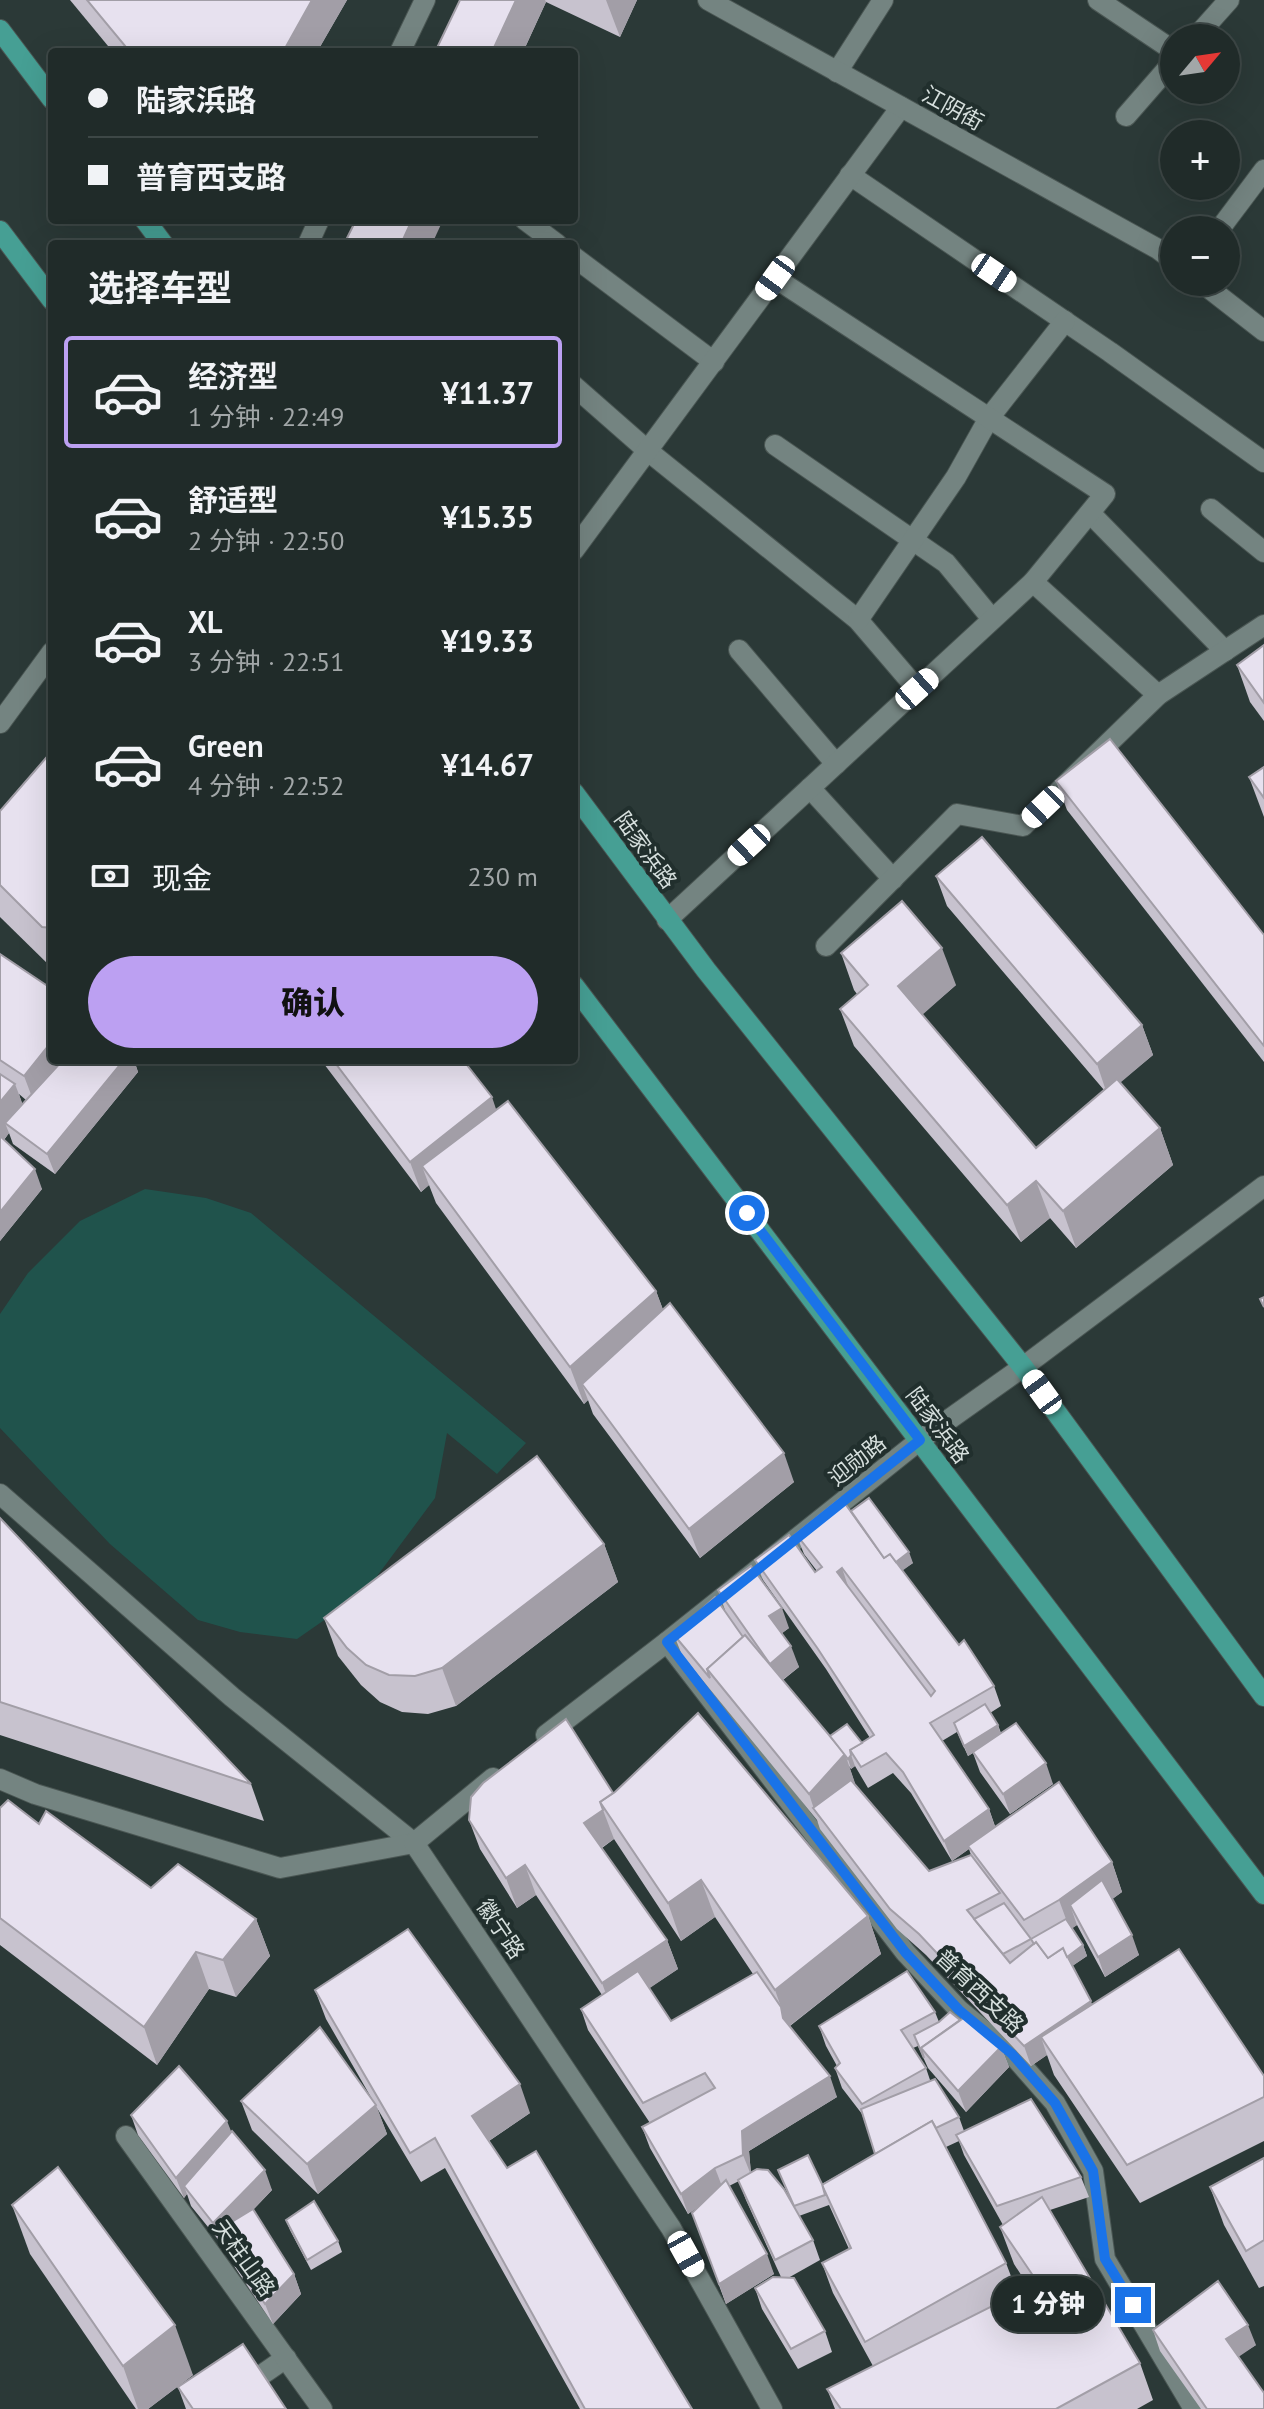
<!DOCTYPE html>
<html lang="zh">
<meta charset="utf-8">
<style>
:root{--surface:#202b29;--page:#283331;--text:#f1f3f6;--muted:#a2a7a8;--line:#3d4746;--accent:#bca0f2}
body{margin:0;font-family:"PT Sans","Noto Sans SC",sans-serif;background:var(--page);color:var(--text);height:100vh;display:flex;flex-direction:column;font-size:30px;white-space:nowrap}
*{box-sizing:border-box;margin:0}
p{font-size:26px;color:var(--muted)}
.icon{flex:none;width:44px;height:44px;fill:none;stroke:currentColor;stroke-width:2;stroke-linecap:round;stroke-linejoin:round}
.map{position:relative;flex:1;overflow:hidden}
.sheet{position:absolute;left:48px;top:240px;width:530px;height:824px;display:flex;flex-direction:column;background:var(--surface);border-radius:8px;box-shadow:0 8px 32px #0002,0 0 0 2px var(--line)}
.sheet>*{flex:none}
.top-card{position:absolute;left:48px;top:48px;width:530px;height:176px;border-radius:8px;box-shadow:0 8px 32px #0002,0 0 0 2px var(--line);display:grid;align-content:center;height:176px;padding:0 40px;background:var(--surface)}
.needle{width:52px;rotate:61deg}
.fabs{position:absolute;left:1160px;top:24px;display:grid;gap:16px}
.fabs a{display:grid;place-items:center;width:80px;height:80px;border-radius:50%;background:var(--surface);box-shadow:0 8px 32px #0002,0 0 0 2px var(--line);font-size:40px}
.end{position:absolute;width:36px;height:36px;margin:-18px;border:10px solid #1a73e8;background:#fff;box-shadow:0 0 0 4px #fff}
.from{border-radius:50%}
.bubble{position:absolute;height:56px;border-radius:28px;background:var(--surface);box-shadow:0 8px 32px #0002,0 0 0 2px var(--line);font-size:26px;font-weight:800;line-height:56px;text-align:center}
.car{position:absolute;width:24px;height:48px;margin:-24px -12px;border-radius:10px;box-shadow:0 0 6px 2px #0007;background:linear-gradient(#fff 24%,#345 0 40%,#fff 0 76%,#345 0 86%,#fff 0)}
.top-card b{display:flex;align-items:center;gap:28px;height:76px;font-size:30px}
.top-card b+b{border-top:2px solid var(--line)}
.top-card i{width:20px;height:20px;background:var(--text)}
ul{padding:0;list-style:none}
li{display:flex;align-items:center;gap:24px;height:112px;margin:0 16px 12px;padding:0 24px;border:4px solid transparent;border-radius:8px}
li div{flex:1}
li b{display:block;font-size:30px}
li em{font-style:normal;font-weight:800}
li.on{border-color:var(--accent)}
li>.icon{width:72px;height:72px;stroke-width:1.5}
h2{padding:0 40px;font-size:36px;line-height:96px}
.pay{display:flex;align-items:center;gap:20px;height:88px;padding:0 40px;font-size:30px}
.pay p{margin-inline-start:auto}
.primary-button{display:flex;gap:16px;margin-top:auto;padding:16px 40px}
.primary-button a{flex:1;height:92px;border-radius:48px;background:var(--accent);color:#111;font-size:32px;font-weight:800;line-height:92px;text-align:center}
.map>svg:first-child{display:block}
.green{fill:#20534c}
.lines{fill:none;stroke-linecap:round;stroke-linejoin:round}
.service-casing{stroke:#4a5653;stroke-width:22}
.minor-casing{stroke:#4a5653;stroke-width:22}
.tertiary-casing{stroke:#4a5653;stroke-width:22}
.primary-casing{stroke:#4a5653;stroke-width:22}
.service{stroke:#748481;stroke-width:20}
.minor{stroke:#748481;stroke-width:20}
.tertiary{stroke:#748481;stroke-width:20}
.primary{stroke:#469f94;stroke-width:20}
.wall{fill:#c7c2ce;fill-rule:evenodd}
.shaded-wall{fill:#a29ea7}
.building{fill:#e7e1ef;stroke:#a29ea7;stroke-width:2;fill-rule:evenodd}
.route{stroke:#1a73e8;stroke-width:10}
.labels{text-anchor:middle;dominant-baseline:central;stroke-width:8;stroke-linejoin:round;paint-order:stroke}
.street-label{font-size:22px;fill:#d6dfdd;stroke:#212f2d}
</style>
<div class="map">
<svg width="1264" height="2409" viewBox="0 0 1264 2409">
<rect width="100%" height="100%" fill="#2b3937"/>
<!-- green -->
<path class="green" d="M145 1189 206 1198 251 1213 526 1443 497 1474 447 1433 435 1498 366 1591 297 1639 240 1632 198 1620 110 1544 0 1428V1314L28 1273 80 1221Z"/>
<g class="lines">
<defs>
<g id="service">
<path d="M1098 0 1174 51"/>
<path d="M1195 38 1229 0"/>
<path d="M837 72 883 0"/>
<path d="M1126 116 1174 61"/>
<path d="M850 175 1110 352 1264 462"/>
<path d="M525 220 557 244"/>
<path d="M574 257 714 362"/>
<path d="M574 386 648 451 858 620 917 689"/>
<path d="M775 445 946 563 992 619"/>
<path d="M1211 509 1264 552"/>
<path d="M1090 513 1225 651"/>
<path d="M574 550 901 107"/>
<path d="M1033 582 1158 695"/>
<path d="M858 620 956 477 989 418 1065 321"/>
<path d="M739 650 836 764"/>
<path d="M810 788 893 879"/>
<path d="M667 920 1033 582 1105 494 775 278"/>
<path d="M826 946 957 814 1023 826 1158 695 1264 625"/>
<path d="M0 1494 232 1697 414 1843"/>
<path d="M212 2409 286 2358"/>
</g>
<g id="minor">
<path d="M708 0 1158 249 1174 261"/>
<path d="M1219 230 1264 170"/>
<path d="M1201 282 1264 331"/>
<path d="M667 1642 905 1952 959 2010 1012 2054 1055 2103 1093 2171 1105 2259 1194 2409"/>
<path d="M546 1735 667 1642 920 1440 1023 1367 1264 1186"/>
<path d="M0 1779 35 1794 280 1868 414 1843 671 2228 772 2409"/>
<path d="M414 1843 493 1778"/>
<path d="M126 2136 322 2409"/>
</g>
<g id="tertiary">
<path d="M400 52 425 0"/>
<path d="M308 244 319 220"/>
<path d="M0 723 52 652"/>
</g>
<g id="primary">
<path d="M0 30 52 99"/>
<path d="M145 220 163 244"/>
<path d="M0 231 52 300"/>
<path d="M574 793 706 970 1023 1367 1264 1696"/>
<path d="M574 986 1264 1894"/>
</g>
</defs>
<!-- service casing -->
<use href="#service" class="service-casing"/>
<!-- minor casing -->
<use href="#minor" class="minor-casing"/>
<!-- tertiary casing -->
<use href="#tertiary" class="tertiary-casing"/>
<!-- primary casing -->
<use href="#primary" class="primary-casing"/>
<!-- service -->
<use href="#service" class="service"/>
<!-- minor -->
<use href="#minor" class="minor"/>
<!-- tertiary -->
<use href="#tertiary" class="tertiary"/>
<!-- primary -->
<use href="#primary" class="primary"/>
</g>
<!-- wall -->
<g class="wall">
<path d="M70 0H347L317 52H113Z"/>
<path d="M460 0H637L620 37 546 2 523 52H435Z"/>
<path d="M1264 645V721L1250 702 1237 665Z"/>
<path d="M52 751V968L0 917V811Z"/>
<path d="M1264 767V817L1249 777Z"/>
<path d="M1056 781 1264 935V1062L1067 810Z"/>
<path d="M936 876 1142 1025 1153 1055 1120 1082 1160 1128 1173 1165 1076 1248 1050 1218 1021 1242 854 1046 840 1009 857 994 854 990 841 953 956 985 922 1014 1036 1148 1104 1090 947 906Z"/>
<path d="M0 954 52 1060H134L138 1072 55 1174 13 1144 9 1133 4 1140 42 1189 0 1241ZM19 1094 26 1100 22 1104Z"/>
<path d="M321 1060H463L496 1110 656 1291 663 1310 794 1482 700 1558 593 1414 588 1400 584 1404 436 1203 429 1185 421 1192Z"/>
<path d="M851 1511 913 1563 902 1570 959 1645 994 1686 1001 1706 990 1713 998 1725 1001 1733 1053 1784 1010 1814 980 1772 973 1753 968 1756 957 1732 942 1741 989 1809 995 1826 1112 1862 1122 1892 1112 1899 1139 1955 1105 1977 1077 1925 1072 1928 1083 1945 1087 1956 1072 1966 1092 2005 1264 2076V2141L1140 2203 1054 2075 1047 2055 1031 2066 926 1955 897 1929 820 1829 817 1820 682 1655 674 1635 725 1610 718 1590 789 1628 782 1633 799 1667 783 1680 830 1736 862 1743 870 1738 826 1669 763 1580 755 1560 815 1572 817 1571 804 1554 796 1534ZM849 1766 851 1769 855 1766 868 1788 893 1773 911 1793 952 1861 969 1849 971 1855 929 1871 855 1784Z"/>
<path d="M0 1518 251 1784 264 1821 0 1735Z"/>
<path d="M604 1544 618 1582 456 1706 428 1714 402 1712 380 1702 361 1685 338 1656 324 1618Z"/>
<path d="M613 1793 868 1916 881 1954 790 2026 837 2097 749 2151 751 2173 791 2201 778 2170 822 2184 875 2154 862 2114 842 2088 835 2068 837 2066 826 2046 819 2026 935 2012 939 2022 960 2020 1001 2047 1009 2067 966 2112 928 2068 918 2046 913 2048 926 2068 930 2080 959 2117 964 2131 1081 2177 1089 2197 1050 2210 1140 2363 1153 2400 1137 2409H835L827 2389 873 2366 833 2293 822 2263 849 2249 829 2205 799 2216 813 2240 820 2260 788 2278 825 2331 832 2352 798 2369 762 2309 755 2288 781 2277 746 2200 739 2181 729 2186 774 2274 726 2304 692 2213 698 2207 688 2214 650 2148 642 2127 650 2123 588 2030 581 2009 602 1995 536 1895 517 1908 480 1849 469 1820ZM614 1839 681 1941 715 1917 753 1974 671 2021 649 1988 678 1969 667 1940 602 1848ZM959 2141 964 2155 1003 2225 1000 2227 1014 2264 1029 2287 997 2304 1017 2292 1006 2263 946 2147Z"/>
<path d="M0 1808 39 1824 151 1888 256 1919 270 1956 236 1997 209 1989 157 2065 0 1945Z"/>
<path d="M315 1990 530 2113 489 2141 507 2168 692 2409H580L445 2168 421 2182 377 2108 387 2134 318 2194 252 2130 241 2101 372 2099 326 2019Z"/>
<path d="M131 2115 231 2132 272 2190 253 2210 294 2274 301 2294 273 2324 224 2251 221 2243 191 2206 187 2194 184 2198 138 2135Z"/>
<path d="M1264 2158V2286L1259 2288 1224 2225 1210 2187Z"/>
<path d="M12 2205 193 2375 148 2409H136L30 2254Z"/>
<path d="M286 2220 338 2241 342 2252 311 2270 290 2230Z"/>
<path d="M1153 2330 1256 2345 1238 2356 1264 2409H1201L1160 2351Z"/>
<path d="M178 2387 286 2409H186Z"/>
</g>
<!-- shaded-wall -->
<g class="shaded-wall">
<path d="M312 0H347L317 52H283Z"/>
<path d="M516 0H545L546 2 523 52H492Z"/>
<path d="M606 0H637L620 37Z"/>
<path d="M412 220H443L432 244H401Z"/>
<path d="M942 948 956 985 912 1024 898 986Z"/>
<path d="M1142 1025 1153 1055 1107 1094 1097 1064Z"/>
<path d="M52 1041V1060H71L35 1105 24 1076Z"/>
<path d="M124 1060H134L138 1072 55 1174 47 1154Z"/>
<path d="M15 1084 26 1113 5 1123 9 1133 0 1145V1102Z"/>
<path d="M492 1097 502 1127 422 1166 429 1185 421 1192 410 1162Z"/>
<path d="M1160 1128 1173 1165 1076 1248 1063 1211Z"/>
<path d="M35 1169 42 1189 0 1241V1212Z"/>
<path d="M1036 1181 1050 1218 1021 1242 1007 1205Z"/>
<path d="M656 1291 670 1328 582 1384 588 1400 584 1404 570 1367Z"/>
<path d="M784 1453 794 1482 700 1558 689 1529Z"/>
<path d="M604 1544 618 1582 456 1706 442 1668Z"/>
<path d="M909 1552 913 1563 891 1579 888 1568Z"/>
<path d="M842 1568 849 1589 837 1572Z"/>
<path d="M782 1608 789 1628 777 1637 769 1616Z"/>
<path d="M791 1646 799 1667 777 1684 770 1664Z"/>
<path d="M998 1725 1001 1735 968 1756 964 1746Z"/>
<path d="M845 1754 855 1783 822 1821 815 1812 809 1794Z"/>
<path d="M851 1755 855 1766 851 1769 848 1759Z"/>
<path d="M1046 1763 1053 1784 1010 1814 1003 1794Z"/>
<path d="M989 1809 996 1830 968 1846 969 1849 952 1861 944 1841Z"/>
<path d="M603 1810 614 1839 595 1852 584 1823Z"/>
<path d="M1112 1862 1122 1892 1080 1923 1070 1905 1077 1925 1070 1930 1059 1900Z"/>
<path d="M525 1865 536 1895 517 1908 506 1878Z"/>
<path d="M701 1880 715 1917 681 1941 668 1903Z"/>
<path d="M868 1916 881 1954 788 2027 783 2018 781 2007 775 1990Z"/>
<path d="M256 1919 270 1956 236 1997 223 1960Z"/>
<path d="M1132 1935 1139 1955 1105 1977 1098 1957Z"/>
<path d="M667 1940 678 1969 613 2013 602 1983Z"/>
<path d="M1083 1945 1087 1956 1055 1978 1051 1968Z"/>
<path d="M196 1952 209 1989 157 2065 144 2027Z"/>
<path d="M1091 2001 1098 2022 1041 2037 1047 2055 1031 2066 1024 2046Z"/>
<path d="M1001 2047 1009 2067 966 2112 958 2091Z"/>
<path d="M830 2076 837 2097 749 2151 751 2175 743 2155 742 2131Z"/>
<path d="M520 2084 530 2113 483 2145 472 2116Z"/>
<path d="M376 2105 387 2134 318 2194 307 2164Z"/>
<path d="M227 2121 235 2141 184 2186 187 2194 184 2198 176 2178Z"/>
<path d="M715 2168 723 2189 688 2214 681 2194Z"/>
<path d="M265 2170 272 2190 223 2241 217 2231 221 2244 213 2223Z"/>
<path d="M767 2254 774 2274 726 2304 719 2284Z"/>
<path d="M294 2274 301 2294 273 2324 265 2304Z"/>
<path d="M175 2325 193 2375 148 2409H138L123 2366Z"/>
<path d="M1248 2325 1256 2345 1234 2360 1226 2339Z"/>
</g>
<!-- building -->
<g class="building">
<path d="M87 0H312L283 52H130Z"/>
<path d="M460 0H516L492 52H435Z"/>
<path d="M356 220H412L401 244H344Z"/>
<path d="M1264 645V703L1237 665Z"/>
<path d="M1110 739 1264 935V1046L1056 781Z"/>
<path d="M52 751V928L42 927 0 885V811Z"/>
<path d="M1264 767V798L1249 777Z"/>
<path d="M982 837 1142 1025 1097 1064 936 876Z"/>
<path d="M902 901 942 948 898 986 1036 1148 1117 1079 1160 1128 1063 1211 1036 1181 1007 1205 840 1009 868 985 841 953Z"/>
<path d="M0 954 52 989V1041L24 1076 0 1060Z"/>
<path d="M63 1060H124L47 1154 5 1123Z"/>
<path d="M333 1060H463L492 1097 410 1162Z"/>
<path d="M0 1074 15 1084 0 1102Z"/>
<path d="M508 1101 656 1291 570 1367 422 1166Z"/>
<path d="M0 1136 35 1169 0 1212Z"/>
<path d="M1264 1297V1307L1260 1299Z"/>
<path d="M670 1303 784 1453 689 1529 582 1384Z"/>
<path d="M537 1456 604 1544 442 1668 415 1676 389 1675 366 1665 347 1648 324 1618Z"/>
<path d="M841 1498 884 1558 890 1554 959 1645 964 1640 994 1686 930 1723 989 1809 944 1841 903 1772 886 1753 861 1767 850 1750 874 1735 818 1649 755 1560 789 1535 815 1572 822 1567 796 1534ZM842 1568 935 1691 931 1696 837 1572Z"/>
<path d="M869 1498 909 1552 896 1562 890 1554 884 1558 851 1511Z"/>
<path d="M0 1518 251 1784 0 1702Z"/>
<path d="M751 1566 782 1608 769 1616 791 1646 770 1664 718 1590Z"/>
<path d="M715 1597 743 1637 707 1669 710 1678 674 1635Z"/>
<path d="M745 1635 845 1754 809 1794 707 1669Z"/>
<path d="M985 1704 998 1725 964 1746 954 1723Z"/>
<path d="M698 1713 868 1916 775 1990 701 1880 668 1903 600 1802 615 1792Z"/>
<path d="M566 1719 613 1793 600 1802 603 1810 584 1823 667 1940 602 1983 525 1865 506 1878 469 1820 471 1797 483 1783Z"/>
<path d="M1016 1723 1046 1763 1003 1794 973 1752Z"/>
<path d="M847 1724 862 1743 850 1750 851 1755 848 1759 830 1736Z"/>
<path d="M851 1780 929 1871 971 1855 1000 1893 967 1910 1010 1963 1036 1942 1048 1958 1063 1948 1091 2001 1024 2046 919 1934 890 1909 813 1808Z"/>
<path d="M1059 1782 1112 1862 1059 1900 1024 1920 968 1846Z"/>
<path d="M8 1800 39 1824 46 1811 151 1888 178 1864 256 1919 223 1960 196 1952 144 2027 0 1918V1808Z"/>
<path d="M1102 1880 1132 1935 1098 1957 1070 1905Z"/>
<path d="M1004 1903 1031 1939 1003 1954 974 1919Z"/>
<path d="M1066 1919 1083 1945 1067 1957 1063 1948 1048 1958 1036 1942 1034 1944 1031 1939Z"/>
<path d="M408 1929 520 2084 472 2116 507 2168 536 2151 692 2409H585L435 2138 410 2153 315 1990Z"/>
<path d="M1179 1949 1264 2076V2097L1127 2165 1041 2037Z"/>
<path d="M638 1971 671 2021 757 1972 781 2007 783 2018 830 2076 742 2131 743 2155 715 2168 681 2194 642 2127 715 2088 705 2073 643 2103 581 2009Z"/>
<path d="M907 1971 935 2012 901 2030 926 2068 862 2104 835 2068 840 2063 819 2026Z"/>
<path d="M950 2012 960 2020 921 2048 924 2058 914 2035 939 2022Z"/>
<path d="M965 2017 1001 2047 958 2091 921 2048Z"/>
<path d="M320 2027 376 2105 307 2164 241 2101Z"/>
<path d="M179 2066 227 2121 176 2178 131 2115Z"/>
<path d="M935 2079 959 2117 936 2128 932 2121 875 2154 861 2109Z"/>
<path d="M1031 2099 1081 2177 997 2206 956 2135Z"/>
<path d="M932 2121 1006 2263 865 2342 822 2263 851 2248 822 2185Z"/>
<path d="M232 2131 265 2170 213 2223 184 2186Z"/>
<path d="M808 2155 822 2184 825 2195 794 2206 778 2170Z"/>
<path d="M1264 2158V2240L1246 2251 1210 2187Z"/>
<path d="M58 2167 175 2325 123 2366 12 2205Z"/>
<path d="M757 2169 768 2170 784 2189 813 2240 775 2260 738 2180Z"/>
<path d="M726 2180 767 2254 719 2284 692 2213Z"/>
<path d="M1042 2197 1140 2363 1056 2409H841L827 2389 1038 2283 1000 2227Z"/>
<path d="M314 2201 338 2241 307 2260 286 2220Z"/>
<path d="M253 2209 294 2274 265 2304 217 2231Z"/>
<path d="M773 2277 794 2278 825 2331 791 2349 755 2288Z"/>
<path d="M1218 2281 1248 2325 1226 2339 1264 2393V2409H1207L1153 2330Z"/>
<path d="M243 2344 286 2409H193L178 2387Z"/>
</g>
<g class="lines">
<!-- route -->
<path class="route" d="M747 1213 920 1440 667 1642 905 1952 959 2010 1012 2054 1055 2103 1093 2171 1105 2259 1133 2305"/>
</g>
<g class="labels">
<!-- street labels -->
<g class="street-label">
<text transform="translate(953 108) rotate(29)">江阴街</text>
<text transform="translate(646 850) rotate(54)">陆家浜路</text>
<text transform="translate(938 1425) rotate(53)">陆家浜路</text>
<text transform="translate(857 1460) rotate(-39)">迎勋路</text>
<text transform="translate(501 1929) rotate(56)">徽宁路</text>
<text transform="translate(980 1991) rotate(43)">普育西支路</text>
<text transform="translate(244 2258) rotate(54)">天柱山路</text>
</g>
</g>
</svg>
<div class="fabs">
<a><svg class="needle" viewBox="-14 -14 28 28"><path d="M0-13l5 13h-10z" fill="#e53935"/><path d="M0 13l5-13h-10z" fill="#a2a7a8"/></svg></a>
<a>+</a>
<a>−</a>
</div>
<i class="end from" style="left:747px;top:1213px"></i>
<i class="end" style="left:1133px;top:2305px"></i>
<div class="bubble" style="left:992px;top:2276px;width:112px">1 分钟</div>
<i class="car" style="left:994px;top:273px;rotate:124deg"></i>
<i class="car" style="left:775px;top:278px;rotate:216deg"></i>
<i class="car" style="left:917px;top:689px;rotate:48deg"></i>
<i class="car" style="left:1043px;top:807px;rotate:226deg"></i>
<i class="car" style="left:749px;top:845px;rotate:227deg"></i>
<i class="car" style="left:1042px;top:1392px;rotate:324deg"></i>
<i class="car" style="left:686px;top:2254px;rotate:151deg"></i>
<div class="top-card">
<b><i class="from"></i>陆家浜路</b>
<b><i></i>普育西支路</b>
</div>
<section class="sheet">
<h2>选择车型</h2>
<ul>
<li class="on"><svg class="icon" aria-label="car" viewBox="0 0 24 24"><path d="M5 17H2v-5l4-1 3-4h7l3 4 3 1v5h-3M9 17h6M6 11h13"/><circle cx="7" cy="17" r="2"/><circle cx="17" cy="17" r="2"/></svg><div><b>经济型</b><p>1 分钟 · 22:49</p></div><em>¥11.37</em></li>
<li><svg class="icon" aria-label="car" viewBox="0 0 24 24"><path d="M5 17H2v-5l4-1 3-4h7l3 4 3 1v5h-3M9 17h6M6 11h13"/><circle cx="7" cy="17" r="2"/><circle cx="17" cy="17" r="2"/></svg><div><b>舒适型</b><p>2 分钟 · 22:50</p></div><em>¥15.35</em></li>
<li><svg class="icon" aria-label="car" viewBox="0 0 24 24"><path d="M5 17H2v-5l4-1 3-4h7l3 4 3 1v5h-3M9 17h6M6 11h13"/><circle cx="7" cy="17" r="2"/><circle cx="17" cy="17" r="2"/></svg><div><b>XL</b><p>3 分钟 · 22:51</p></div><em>¥19.33</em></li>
<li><svg class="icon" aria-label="car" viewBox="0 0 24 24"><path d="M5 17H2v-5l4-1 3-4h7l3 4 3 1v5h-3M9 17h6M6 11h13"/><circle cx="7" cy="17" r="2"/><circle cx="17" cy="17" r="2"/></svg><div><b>Green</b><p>4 分钟 · 22:52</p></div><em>¥14.67</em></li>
</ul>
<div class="pay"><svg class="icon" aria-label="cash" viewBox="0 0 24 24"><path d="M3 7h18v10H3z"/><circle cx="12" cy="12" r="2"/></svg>现金<p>230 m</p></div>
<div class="primary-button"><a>确认</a></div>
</section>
</div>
